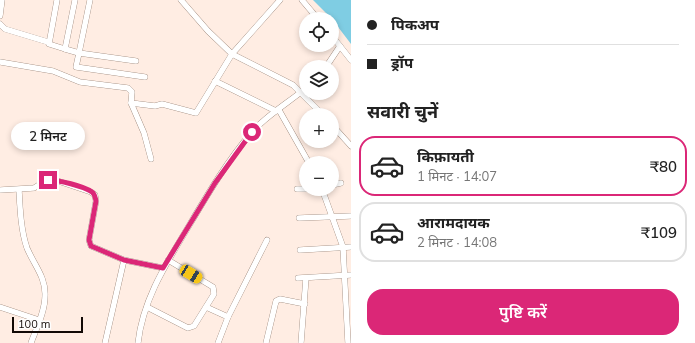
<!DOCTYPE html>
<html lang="hi">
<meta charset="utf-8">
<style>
:root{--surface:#fff;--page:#f2f2f2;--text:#222;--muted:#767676;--line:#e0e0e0;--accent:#db2777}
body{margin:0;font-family:Mulish,"Noto Sans Devanagari",sans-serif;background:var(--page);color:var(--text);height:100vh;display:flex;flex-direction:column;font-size:15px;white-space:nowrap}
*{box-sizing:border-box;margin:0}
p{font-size:13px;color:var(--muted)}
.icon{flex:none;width:22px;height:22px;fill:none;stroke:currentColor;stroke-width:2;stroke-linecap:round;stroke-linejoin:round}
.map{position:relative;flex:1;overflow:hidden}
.details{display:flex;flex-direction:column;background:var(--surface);width:344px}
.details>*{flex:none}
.banner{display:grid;align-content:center;height:88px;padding:0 16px;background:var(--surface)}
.fabs{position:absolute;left:299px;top:12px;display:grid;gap:8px}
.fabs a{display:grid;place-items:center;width:40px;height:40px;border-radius:50%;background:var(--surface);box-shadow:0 2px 6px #0003;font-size:20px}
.scale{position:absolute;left:12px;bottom:10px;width:71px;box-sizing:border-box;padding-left:4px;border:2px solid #120905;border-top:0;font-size:11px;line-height:14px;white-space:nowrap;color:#120905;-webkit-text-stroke:3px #fefefe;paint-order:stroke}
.end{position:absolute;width:18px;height:18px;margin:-9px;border:5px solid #db2777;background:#fff;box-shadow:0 0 0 2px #fff}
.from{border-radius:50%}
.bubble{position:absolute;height:28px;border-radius:14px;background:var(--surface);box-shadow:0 2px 6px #0003;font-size:13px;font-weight:600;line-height:28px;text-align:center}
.car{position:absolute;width:12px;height:24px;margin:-12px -6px;border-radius:5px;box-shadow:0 0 3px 1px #0007;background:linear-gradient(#f5c518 24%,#345 0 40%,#f5c518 0 76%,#345 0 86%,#f5c518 0)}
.banner b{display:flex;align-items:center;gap:14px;height:38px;font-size:15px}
.banner b+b{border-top:1px solid var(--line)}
.banner i{width:10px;height:10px;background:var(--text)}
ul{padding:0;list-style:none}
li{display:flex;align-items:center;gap:12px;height:60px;margin:0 8px 6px;padding:0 8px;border:2px solid var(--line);border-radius:16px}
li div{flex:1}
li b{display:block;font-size:15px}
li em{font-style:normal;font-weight:600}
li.current{border-color:var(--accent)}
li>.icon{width:36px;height:36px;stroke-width:1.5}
h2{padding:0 16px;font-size:18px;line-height:48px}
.primary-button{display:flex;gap:8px;margin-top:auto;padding:8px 16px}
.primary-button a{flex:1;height:46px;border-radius:16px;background:var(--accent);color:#fff;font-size:16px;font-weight:600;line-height:46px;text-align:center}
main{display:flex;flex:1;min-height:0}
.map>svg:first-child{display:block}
.water{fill:#7fcde3}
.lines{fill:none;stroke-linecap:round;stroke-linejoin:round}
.minor-casing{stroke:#897061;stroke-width:6}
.minor{stroke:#fff;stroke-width:5.5}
.route{stroke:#db2777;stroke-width:5}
</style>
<main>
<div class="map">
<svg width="351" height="343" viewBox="0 0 351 343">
<rect width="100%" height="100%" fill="#ffede3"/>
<!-- water -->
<path class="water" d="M313 0H351V44L332 19Z"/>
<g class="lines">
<defs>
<g id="minor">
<path d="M57 0 49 44 65 49"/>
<path d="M75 0 65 49 79 53 76 67 145 77"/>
<path d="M90 0 79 53 136 61"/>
<path d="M181 0 208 31 232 54 293 85 323 115"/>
<path d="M302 0 318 19"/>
<path d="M0 16 2 0"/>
<path d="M0 24 5 29 48 42"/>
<path d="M332 36 351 60"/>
<path d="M0 62 53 71 80 82 128 88 132 92 131 103 155 106 162 104 196 113 232 54 280 0"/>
<path d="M326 67 340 46"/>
<path d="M215 81 276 111"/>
<path d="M131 103 144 133 151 159"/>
<path d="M279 110 309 163"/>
<path d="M332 125 351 146"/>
<path d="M332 185 341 183"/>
<path d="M297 189H306"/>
<path d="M322 189 343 247 348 343"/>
<path d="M0 190 34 188 42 183 55 180 91 192 95 195 96 201 89 240 91 246 124 260 163 268"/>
<path d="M19 190C20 209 21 231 27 248 34 265 46 277 45 296 45 312 36 329 31 343"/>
<path d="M299 218 351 216"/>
<path d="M300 250 351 247"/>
<path d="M298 278 351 275"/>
<path d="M0 307 39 320"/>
<path d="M147 307 188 328 194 326 214 294 213 287 168 260"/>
<path d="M206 307 228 317"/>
<path d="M105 343 124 260"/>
<path d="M138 343C143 298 168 261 190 224 209 192 228 160 252 132 267 115 288 103 306 88"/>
<path d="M218 343 228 317 267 240"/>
<path d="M266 343 276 301 280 299 305 304"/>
<path d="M301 343 306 278"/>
</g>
</defs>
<!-- minor casing -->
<use href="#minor" class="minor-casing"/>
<!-- minor -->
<use href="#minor" class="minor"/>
</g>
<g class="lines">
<!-- route -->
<path class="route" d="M48 180C59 180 83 186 92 192 95 194 95 197 96 201L89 240 91 246 124 260 163 268 215 183 252 132"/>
</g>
</svg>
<div class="fabs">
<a><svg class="icon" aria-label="locate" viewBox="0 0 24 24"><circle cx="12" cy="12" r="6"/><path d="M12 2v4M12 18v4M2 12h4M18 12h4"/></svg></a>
<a><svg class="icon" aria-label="layers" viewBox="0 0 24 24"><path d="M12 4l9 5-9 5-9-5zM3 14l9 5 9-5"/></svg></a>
<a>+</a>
<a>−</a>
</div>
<div class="scale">100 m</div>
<i class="end from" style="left:252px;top:132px"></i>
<i class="end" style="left:48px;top:180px"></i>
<div class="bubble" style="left:11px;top:122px;width:74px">2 मिनट</div>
<i class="car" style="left:191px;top:274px;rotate:121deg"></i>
</div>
<section class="details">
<div class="banner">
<b><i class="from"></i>पिकअप</b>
<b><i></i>ड्रॉप</b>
</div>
<h2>सवारी चुनें</h2>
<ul>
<li class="current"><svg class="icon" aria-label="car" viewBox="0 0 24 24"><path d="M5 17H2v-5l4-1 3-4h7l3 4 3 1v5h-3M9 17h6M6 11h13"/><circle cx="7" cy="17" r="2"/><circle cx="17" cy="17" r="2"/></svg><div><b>किफ़ायती</b><p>1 मिनट · 14:07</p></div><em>₹80</em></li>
<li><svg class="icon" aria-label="car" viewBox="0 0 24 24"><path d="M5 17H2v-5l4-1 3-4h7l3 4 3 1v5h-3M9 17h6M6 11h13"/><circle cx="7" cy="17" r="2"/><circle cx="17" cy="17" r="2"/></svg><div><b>आरामदायक</b><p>2 मिनट · 14:08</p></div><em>₹109</em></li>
</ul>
<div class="primary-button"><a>पुष्टि करें</a></div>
</section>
</main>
